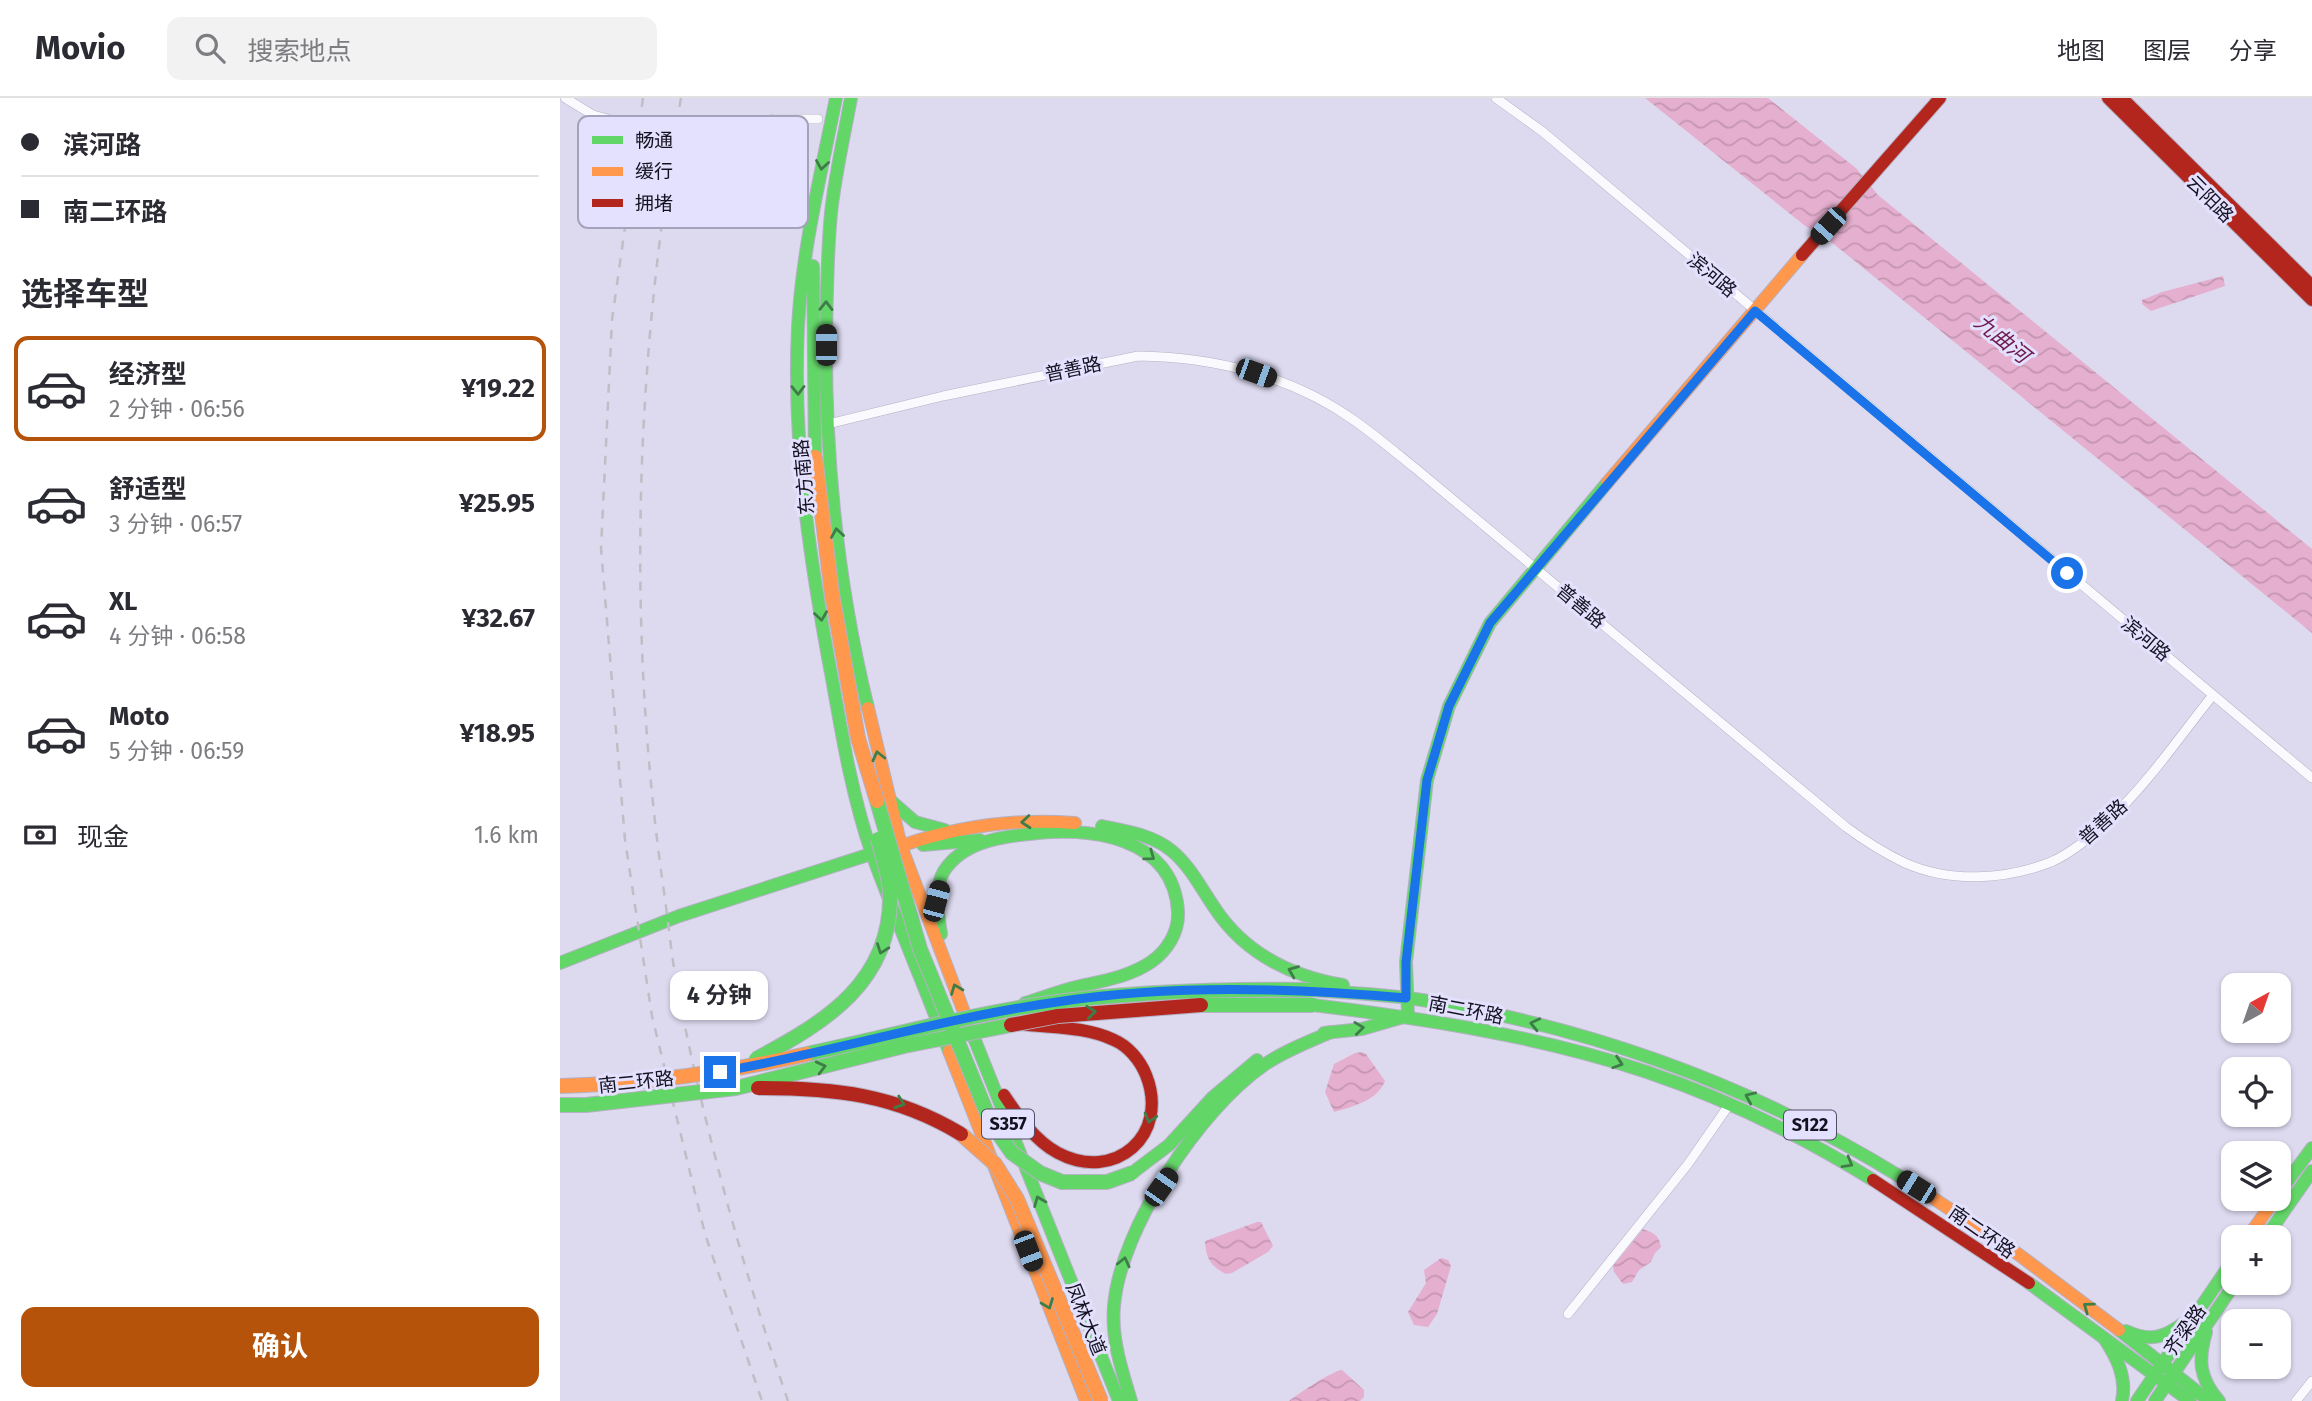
<!DOCTYPE html>
<html lang="zh">
<meta charset="utf-8">
<style>
:root{--surface:#fff;--page:#f2f2f3;--text:#2b2b33;--muted:#7c7c81;--line:#e1e1e2;--accent:#b45309}
body{margin:0;font-family:"Fira Sans","Noto Sans SC",sans-serif;background:var(--page);color:var(--text);height:100vh;display:flex;flex-direction:column;font-size:26px;white-space:nowrap}
*{box-sizing:border-box;margin:0}
p{font-size:23px;color:var(--muted)}
.icon{flex:none;width:38px;height:38px;fill:none;stroke:currentColor;stroke-width:2;stroke-linecap:round;stroke-linejoin:round}
.map{position:relative;flex:1;overflow:hidden}
.details{display:flex;flex-direction:column;background:var(--surface);width:560px}
.details>*{flex:none}
.hud{display:grid;align-content:center;height:154px;padding:0 21px;background:var(--surface)}
.needle{width:46px;rotate:40deg}
.controls{position:absolute;left:1661px;top:875px;display:grid;gap:14px}
.controls a{display:grid;place-items:center;width:70px;height:70px;border-radius:14px;background:var(--surface);box-shadow:0 2px 5px #0004;font-size:35px}
.end{position:absolute;width:32px;height:32px;margin:-16px;border:9px solid #1a73e8;background:#fff;box-shadow:0 0 0 4px #fff}
.from{border-radius:50%}
.bubble{position:absolute;height:49px;border-radius:14px;background:var(--surface);box-shadow:0 2px 5px #0004;font-size:23px;font-weight:700;line-height:49px;text-align:center}
.car{position:absolute;width:21px;height:42px;margin:-21px -10px;border-radius:9px;box-shadow:0 0 5px 2px #0007;background:linear-gradient(#222 24%,#8ab4d8 0 40%,#222 0 76%,#8ab4d8 0 86%,#222 0)}
.hud b{display:flex;align-items:center;gap:24px;height:66px;font-size:26px}
.hud b+b{border-top:2px solid var(--line)}
.hud i{width:18px;height:18px;background:var(--text)}
ul{padding:0;list-style:none}
li{display:flex;align-items:center;gap:21px;height:105px;margin:0 14px 10px;padding:0 7px;border:4px solid transparent;border-radius:14px}
li div{flex:1}
li b{display:block;font-size:26px}
li em{font-style:normal;font-weight:700}
li.active{border-color:var(--accent)}
li>.icon{width:63px;height:63px;stroke-width:1.5}
h2{padding:0 21px;font-size:32px;line-height:84px}
.pay{display:flex;align-items:center;gap:18px;height:77px;padding:0 21px;font-size:26px}
.pay p{margin-inline-start:auto}
.action{display:flex;gap:14px;margin-top:auto;padding:14px 21px}
.action a{flex:1;height:80px;border-radius:14px;background:var(--accent);color:#fff;font-size:28px;font-weight:700;line-height:80px;text-align:center}
header{display:flex;align-items:center;gap:42px;box-sizing:border-box;height:98px;padding:0 35px;background:var(--surface);border-bottom:2px solid var(--line)}
header strong{font-size:33px}
nav{display:flex;gap:38px;margin-inline-start:auto;font-size:24px}
.search{width:490px;height:63px;background:var(--page);display:flex;align-items:center;gap:18px;box-sizing:border-box;padding:0 24px;border-radius:14px;color:var(--muted);font-size:26px}
main{display:flex;flex:1;min-height:0}
.map>svg:first-child{display:block}
.water{fill:url(#water-waves)}
.lines{fill:none;stroke-linecap:round;stroke-linejoin:round}
.street-tunnel{stroke:#bfbcd1;stroke-width:9;stroke-dasharray:9 4.5;stroke-linecap:butt}
.street-casing{stroke:#b4b1c3;stroke-width:10}
.fast-casing{stroke:#b4b1c3;stroke-width:14}
.slow-casing{stroke:#b4b1c3;stroke-width:14}
.jam-casing{stroke:#b4b1c3;stroke-width:14}
.street{stroke:#faf9fd;stroke-width:9}
.fast{stroke:#63d668;stroke-width:12}
.slow{stroke:#ff974d;stroke-width:12}
.jam{stroke:#b3261e;stroke-width:12}
.rail{stroke:#bfbec4;stroke-width:2.5;stroke-dasharray:9 9;stroke-linecap:butt}
.fast-bridge-casing{stroke:#b4b1c3;stroke-width:16;stroke-linecap:butt}
.slow-bridge-casing{stroke:#b4b1c3;stroke-width:16;stroke-linecap:butt}
.jam-bridge-casing{stroke:#b4b1c3;stroke-width:16;stroke-linecap:butt}
.fast-bridge{stroke:#63d668;stroke-width:14}
.slow-bridge{stroke:#ff974d;stroke-width:14}
.jam-bridge{stroke:#b3261e;stroke-width:14}
.oneway{stroke:#3f7d48}
.route{stroke:#1a73e8;stroke-width:9}
.labels{text-anchor:middle;dominant-baseline:central;stroke-width:6;stroke-linejoin:round;paint-order:stroke}
.shield{fill:#e3e1fd;stroke:#524f63;stroke-width:2}
.shield-label{font-size:18px;font-weight:bold;fill:#141121}
.street-label{font-size:19px;fill:#141121;stroke:#e3e1fd}
.water-label{font-size:21px;font-style:italic;fill:#6f194b;stroke:#e3e1fd}
.key{fill:#e3e1fd;stroke:#a5a3bb;stroke-width:2}
.key-label{font-size:19px;fill:#141121}
</style>
<header>
<strong>Movio</strong>
<div class="search"><svg class="icon" aria-label="search" viewBox="0 0 24 24"><circle cx="10" cy="10" r="6"/><path d="M15 15l6 6"/></svg>搜索地点</div>
<nav><a>地图</a><a>图层</a><a>分享</a></nav>
</header>
<main>
<section class="details">
<div class="hud">
<b><i class="from"></i>滨河路</b>
<b><i></i>南二环路</b>
</div>
<h2>选择车型</h2>
<ul>
<li class="active"><svg class="icon" aria-label="car" viewBox="0 0 24 24"><path d="M5 17H2v-5l4-1 3-4h7l3 4 3 1v5h-3M9 17h6M6 11h13"/><circle cx="7" cy="17" r="2"/><circle cx="17" cy="17" r="2"/></svg><div><b>经济型</b><p>2 分钟 · 06:56</p></div><em>¥19.22</em></li>
<li><svg class="icon" aria-label="car" viewBox="0 0 24 24"><path d="M5 17H2v-5l4-1 3-4h7l3 4 3 1v5h-3M9 17h6M6 11h13"/><circle cx="7" cy="17" r="2"/><circle cx="17" cy="17" r="2"/></svg><div><b>舒适型</b><p>3 分钟 · 06:57</p></div><em>¥25.95</em></li>
<li><svg class="icon" aria-label="car" viewBox="0 0 24 24"><path d="M5 17H2v-5l4-1 3-4h7l3 4 3 1v5h-3M9 17h6M6 11h13"/><circle cx="7" cy="17" r="2"/><circle cx="17" cy="17" r="2"/></svg><div><b>XL</b><p>4 分钟 · 06:58</p></div><em>¥32.67</em></li>
<li><svg class="icon" aria-label="car" viewBox="0 0 24 24"><path d="M5 17H2v-5l4-1 3-4h7l3 4 3 1v5h-3M9 17h6M6 11h13"/><circle cx="7" cy="17" r="2"/><circle cx="17" cy="17" r="2"/></svg><div><b>Moto</b><p>5 分钟 · 06:59</p></div><em>¥18.95</em></li>
</ul>
<div class="pay"><svg class="icon" aria-label="cash" viewBox="0 0 24 24"><path d="M3 7h18v10H3z"/><circle cx="12" cy="12" r="2"/></svg>现金<p>1.6 km</p></div>
<div class="action"><a>确认</a></div>
</section>
<div class="map">
<svg width="1752" height="1303" viewBox="0 0 1752 1303">
<defs>
<pattern id="water-waves" width="16" height="10" patternUnits="userSpaceOnUse" patternTransform="scale(1.75)"><rect width="16" height="10" fill="#e5afcf"/><path d="M0 5q4-4 8 0t8 0" fill="none" stroke="#c496b1"/></pattern>
</defs>
<rect width="100%" height="100%" fill="#dddaf0"/>
<!-- water -->
<g class="water">
<path d="M1085 0H1208L1297 71 1318 97 1752 451V535L1275 147 1244 127Z"/>
<path d="M1663 178 1665 188 1591 213 1582 206V202L1602 194Z"/>
<path d="M802 954 806 956 825 983C817 1003 794 1008 774 1014L765 994 774 966 795 955Z"/>
<path d="M697 1124H701L713 1148 708 1154 672 1175 666 1176C650 1168 646 1160 645 1143Z"/>
<path d="M1083 1131C1094 1135 1099 1137 1101 1149L1095 1155 1091 1164 1079 1172 1072 1184 1063 1186 1054 1174 1053 1168Z"/>
<path d="M881 1160 888 1162 891 1168 877 1216 868 1229 854 1227 848 1214 866 1185 864 1172Z"/>
<path d="M782 1272 804 1292V1299L800 1303H729C739 1295 772 1273 782 1272Z"/>
</g>
<g class="lines">
<!-- street-tunnel -->
<g class="street-tunnel">
<path d="M62 25 81 29"/>
<path d="M99 31 118 32"/>
</g>
<defs>
<g id="street">
<path d="M5 0 33 17 62 25"/>
<path d="M936 0 983 34 1752 680"/>
<path d="M81 29 99 31"/>
<path d="M118 32 158 35 214 21H258"/>
<path d="M268 326 383 298 578 258C655 259 732 278 795 323 816 338 835 354 855 370L1286 729C1305 743 1324 755 1345 765 1390 785 1445 782 1491 764 1512 755 1534 736 1551 720 1589 684 1620 638 1653 597"/>
<path d="M1008 1216 1128 1066 1169 1007"/>
<path d="M1736 1303 1752 1283"/>
</g>
<g id="fast">
<path d="M276 0C261 76 242 152 238 229 232 348 251 470 273 586 283 643 293 701 312 756 336 822 364 887 389 953"/>
<path d="M291 0C284 38 275 77 271 115 267 156 267 196 266 237 265 363 278 488 308 610"/>
<path d="M253 168 255 359"/>
<path d="M331 703 355 724 385 732"/>
<path d="M542 728C566 733 593 737 612 753 630 768 641 790 654 809 684 855 730 878 783 887"/>
<path d="M363 747 420 742"/>
<path d="M381 836C378 816 373 792 384 773 402 745 438 739 469 736 528 728 614 738 618 814 619 834 607 853 591 864 569 879 542 883 516 889 499 893 482 900 465 905"/>
<path d="M0 865 119 818 320 753"/>
<path d="M750 892C787 895 825 896 862 902 1033 930 1196 989 1344 1081"/>
<path d="M753 907C866 921 979 938 1087 974 1167 1001 1242 1038 1313 1082"/>
<path d="M848 918 846 864 867 682 889 608 930 525 1047 385"/>
<path d="M410 930 559 1303"/>
<path d="M764 935 802 931 840 920"/>
<path d="M572 1075 609 1047 653 999 697 962"/>
<path d="M1718 1096 1752 1050"/>
<path d="M1706 1139 1752 1073"/>
<path d="M1469 1185 1630 1303"/>
<path d="M1559 1232 1649 1303"/>
<path d="M1566 1233C1590 1244 1604 1240 1625 1224"/>
<path d="M1646 1234C1638 1262 1639 1280 1659 1303"/>
<path d="M1544 1240C1557 1260 1567 1279 1562 1303"/>
<path d="M571 1303C562 1272 551 1241 554 1208 560 1131 640 1011 704 967 724 953 748 944 771 934"/>
<path d="M1577 1303 1673 1162"/>
<path d="M1595 1303 1675 1185"/>
</g>
<g id="slow">
<path d="M1047 385 1242 157"/>
<path d="M308 610 341 748 410 930"/>
<path d="M341 748C399 728 454 720 515 725"/>
<path d="M389 953 526 1303"/>
<path d="M1344 1081 1458 1156 1559 1232"/>
<path d="M1688 1139 1715 1101"/>
</g>
<g id="jam">
<path d="M1548 0 1752 202"/>
<path d="M1562 0 1752 188"/>
<path d="M1242 157 1380 0"/>
<path d="M444 997C458 1018 475 1043 498 1055 555 1085 610 1037 586 977 580 962 568 948 554 942 525 928 491 930 460 926"/>
<path d="M1313 1082 1469 1185"/>
</g>
</defs>
<!-- street casing -->
<use href="#street" class="street-casing"/>
<!-- fast casing -->
<use href="#fast" class="fast-casing"/>
<!-- slow casing -->
<use href="#slow" class="slow-casing"/>
<!-- jam casing -->
<use href="#jam" class="jam-casing"/>
<!-- street -->
<use href="#street" class="street"/>
<!-- fast -->
<use href="#fast" class="fast"/>
<!-- slow -->
<use href="#slow" class="slow"/>
<!-- jam -->
<use href="#jam" class="jam"/>
<!-- rail -->
<g class="rail">
<path d="M83 0 52 222 41 450 65 742 92 918 145 1136 202 1303"/>
<path d="M121 0C75 262 66 530 104 794 109 829 112 864 119 899 146 1036 183 1171 228 1303"/>
</g>
<defs>
<g id="fast-bridge">
<path d="M317 703 360 851 431 1025 452 1055 480 1075 502 1084H547L572 1075"/>
<path d="M641 907H753"/>
<path d="M247 956C326 939 404 918 483 906 571 893 661 891 750 892"/>
<path d="M196 961C266 924 333 883 330 794 329 776 322 758 318 741"/>
<path d="M0 1007H26L176 990 344 948 451 927"/>
</g>
<g id="slow-bridge">
<path d="M255 359 272 496 298 640 317 703"/>
<path d="M0 988C84 986 165 975 247 956"/>
<path d="M401 1036 435 1066 457 1101 541 1303"/>
</g>
<g id="jam-bridge">
<path d="M451 927 498 918 641 907"/>
<path d="M198 990C273 990 335 996 401 1036"/>
</g>
</defs>
<!-- fast-bridge casing -->
<use href="#fast-bridge" class="fast-bridge-casing"/>
<!-- slow-bridge casing -->
<use href="#slow-bridge" class="slow-bridge-casing"/>
<!-- jam-bridge casing -->
<use href="#jam-bridge" class="jam-bridge-casing"/>
<!-- fast-bridge -->
<use href="#fast-bridge" class="fast-bridge"/>
<!-- slow-bridge -->
<use href="#slow-bridge" class="slow-bridge"/>
<!-- jam-bridge -->
<use href="#jam-bridge" class="jam-bridge"/>
</g>
<!-- one-way arrows -->
<defs><path id="oneway-chevron" d="M-2-3.5L2.5 0L-2 3.5" fill="none" stroke-width="1.6" stroke-linecap="round" stroke-linejoin="round" transform="scale(1.75)"/></defs>
<g class="oneway">
<use href="#oneway-chevron" transform="translate(262 67) rotate(99)"/>
<use href="#oneway-chevron" transform="translate(266 208) rotate(-89)"/>
<use href="#oneway-chevron" transform="translate(238 292) rotate(89)"/>
<use href="#oneway-chevron" transform="translate(277 435) rotate(-99)"/>
<use href="#oneway-chevron" transform="translate(261 518) rotate(82)"/>
<use href="#oneway-chevron" transform="translate(318 658) rotate(-103)"/>
<use href="#oneway-chevron" transform="translate(466 724) rotate(175)"/>
<use href="#oneway-chevron" transform="translate(590 758) rotate(36)"/>
<use href="#oneway-chevron" transform="translate(322 851) rotate(110)"/>
<use href="#oneway-chevron" transform="translate(733 873) rotate(-158)"/>
<use href="#oneway-chevron" transform="translate(396 891) rotate(-111)"/>
<use href="#oneway-chevron" transform="translate(531 914) rotate(-7)"/>
<use href="#oneway-chevron" transform="translate(975 926) rotate(-167)"/>
<use href="#oneway-chevron" transform="translate(799 930) rotate(-7)"/>
<use href="#oneway-chevron" transform="translate(1058 965) rotate(18)"/>
<use href="#oneway-chevron" transform="translate(261 969) rotate(-14)"/>
<use href="#oneway-chevron" transform="translate(1190 999) rotate(-156)"/>
<use href="#oneway-chevron" transform="translate(340 1005) rotate(19)"/>
<use href="#oneway-chevron" transform="translate(590 1020) rotate(106)"/>
<use href="#oneway-chevron" transform="translate(1288 1065) rotate(30)"/>
<use href="#oneway-chevron" transform="translate(479 1103) rotate(-112)"/>
<use href="#oneway-chevron" transform="translate(564 1164) rotate(-77)"/>
<use href="#oneway-chevron" transform="translate(488 1206) rotate(69)"/>
<use href="#oneway-chevron" transform="translate(1528 1209) rotate(-144)"/>
</g>
<g class="lines">
<!-- route -->
<path class="route" d="M160 974C273 954 383 920 497 904 613 886 730 890 846 900V864L867 682 889 608 930 525 1195 213 1507 475"/>
</g>
<g class="labels">
<!-- shield labels -->
<g class="shield">
<rect x="422" y="1011.5" width="52" height="29" rx="5"/>
<rect x="1224" y="1012.5" width="52" height="29" rx="5"/>
</g>
<g class="shield-label">
<text x="448" y="1026">S357</text>
<text x="1250" y="1027">S122</text>
</g>
<!-- street labels -->
<g class="street-label">
<text transform="translate(1650 101) rotate(45)">云阳路</text>
<text transform="translate(1152 177) rotate(40)">滨河路</text>
<text transform="translate(513 271) rotate(-12)">普善路</text>
<text transform="translate(244 379) rotate(-95)">东方南路</text>
<text transform="translate(1021 508) rotate(40)">普善路</text>
<text transform="translate(1586 541) rotate(40)">滨河路</text>
<text transform="translate(1543 724) rotate(-42)">普善路</text>
<text transform="translate(906 912) rotate(11)">南二环路</text>
<text transform="translate(76 984) rotate(-6)">南二环路</text>
<text transform="translate(1422 1134) rotate(35)">南二环路</text>
<text transform="translate(526 1221) rotate(68)">凤林大道</text>
<text transform="translate(1625 1232) rotate(-55)">齐梁路</text>
</g>
<!-- water labels -->
<g class="water-label">
<text transform="translate(1442 241) rotate(39)">九曲河</text>
</g>
</g>
<!-- legend -->
<rect x="18" y="18" width="230" height="112" rx="10" class="key"/>
<rect x="32" y="38" width="31" height="8" fill="#63d668"/>
<rect x="32" y="69" width="31" height="9" fill="#ff974d"/>
<rect x="32" y="101" width="31" height="8" fill="#b3261e"/>
<g class="key-label">
<text x="75" y="49">畅通</text>
<text x="75" y="80">缓行</text>
<text x="75" y="112">拥堵</text>
</g>
</svg>
<div class="controls">
<a><svg class="needle" viewBox="-14 -14 28 28"><path d="M0-13l5 13h-10z" fill="#e53935"/><path d="M0 13l5-13h-10z" fill="#7c7c81"/></svg></a>
<a><svg class="icon" aria-label="locate" viewBox="0 0 24 24"><circle cx="12" cy="12" r="6"/><path d="M12 2v4M12 18v4M2 12h4M18 12h4"/></svg></a>
<a><svg class="icon" aria-label="layers" viewBox="0 0 24 24"><path d="M12 4l9 5-9 5-9-5zM3 14l9 5 9-5"/></svg></a>
<a>+</a>
<a>−</a>
</div>
<i class="end from" style="left:1507px;top:475px"></i>
<i class="end" style="left:160px;top:974px"></i>
<div class="bubble" style="left:110px;top:873px;width:98px">4 分钟</div>
<i class="car" style="left:1268px;top:128px;rotate:222deg"></i>
<i class="car" style="left:266px;top:247px;rotate:0deg"></i>
<i class="car" style="left:696px;top:275px;rotate:110deg"></i>
<i class="car" style="left:376px;top:803px;rotate:15deg"></i>
<i class="car" style="left:601px;top:1089px;rotate:35deg"></i>
<i class="car" style="left:1356px;top:1089px;rotate:302deg"></i>
<i class="car" style="left:468px;top:1153px;rotate:159deg"></i>
</div>
</main>
